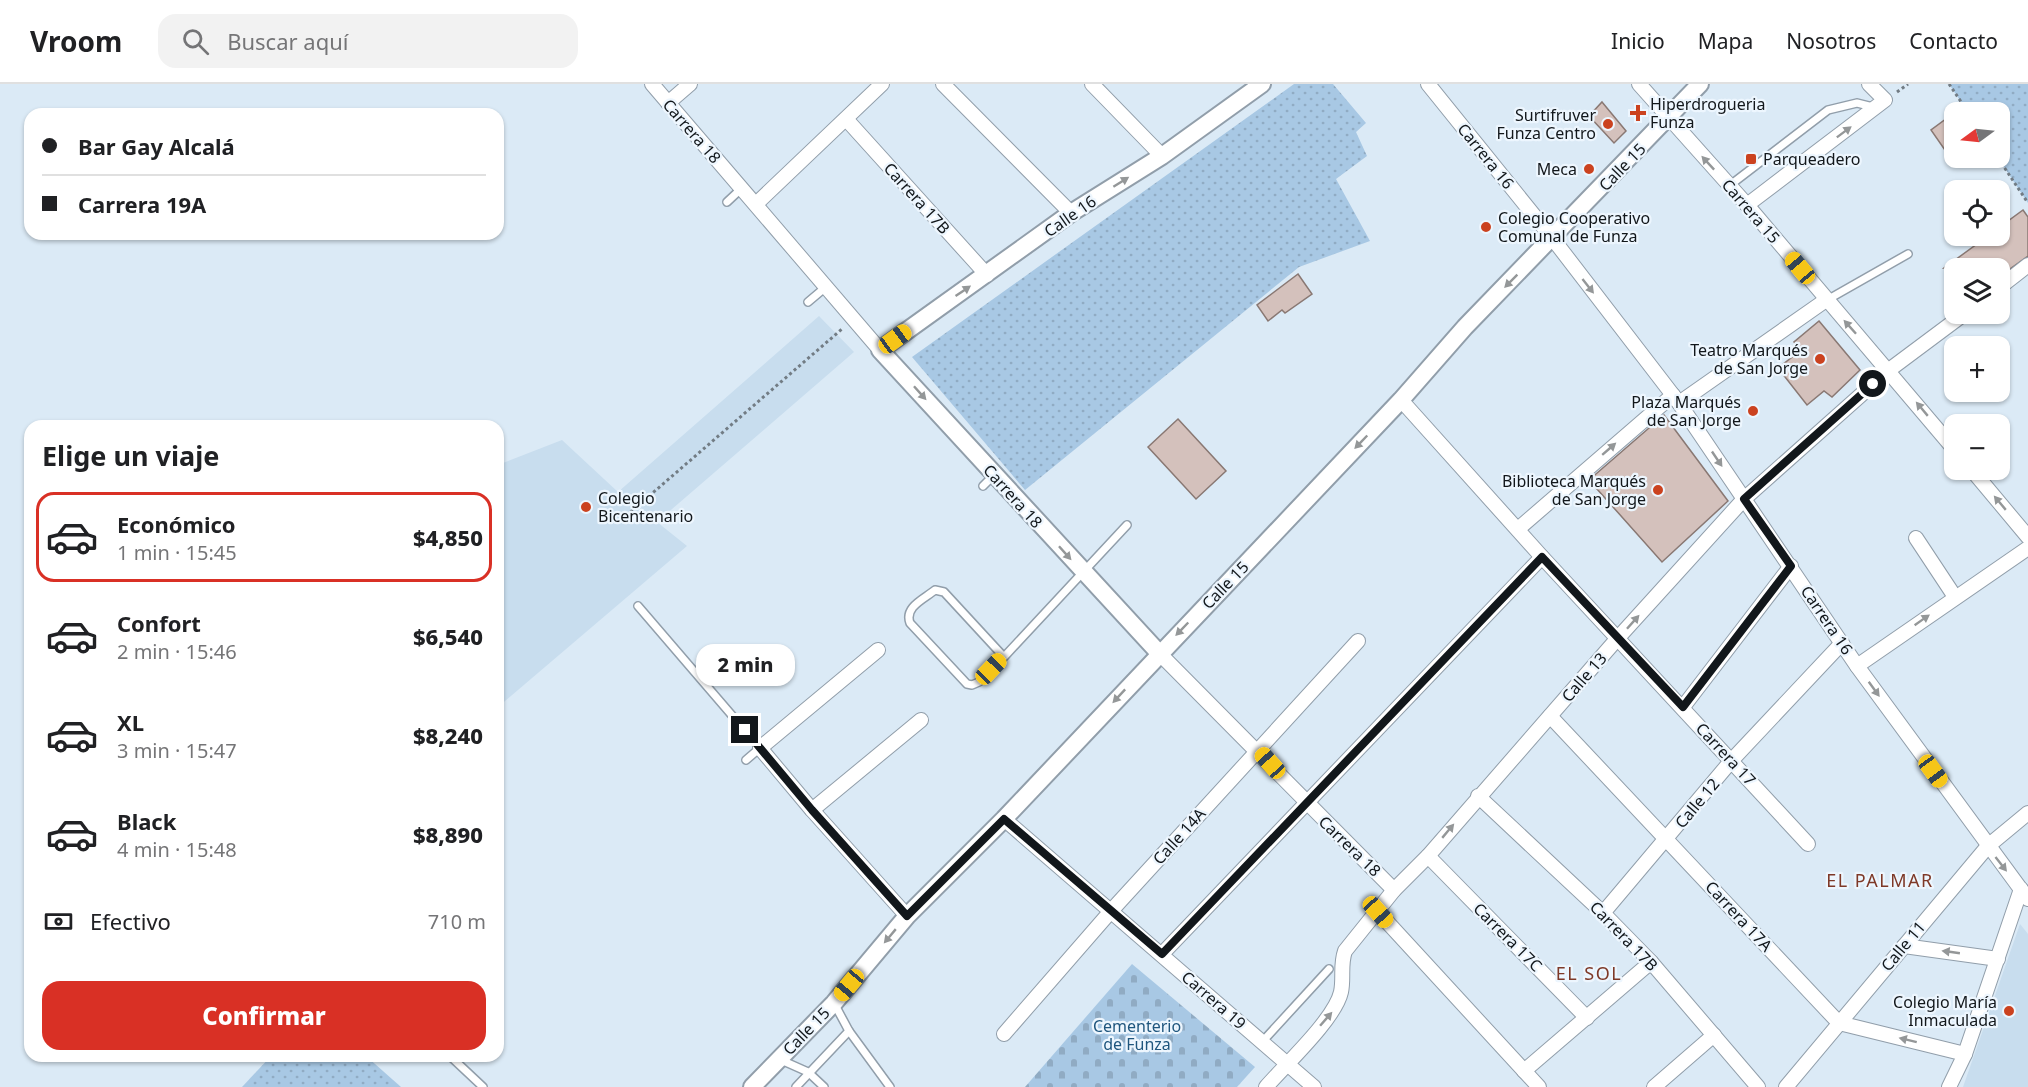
<!DOCTYPE html>
<html lang="es">
<meta charset="utf-8">
<style>
:root{--surface:#fff;--page:#f2f2f2;--text:#202124;--muted:#757577;--line:#e0e0e0;--accent:#d93025}
body{margin:0;font-family:"Noto Sans",sans-serif;background:var(--page);color:var(--text);height:100vh;display:flex;flex-direction:column;font-size:22px;white-space:nowrap}
*{box-sizing:border-box;margin:0}
p{font-size:20px;color:var(--muted)}
.icon{flex:none;width:33px;height:33px;fill:none;stroke:currentColor;stroke-width:2;stroke-linecap:round;stroke-linejoin:round}
.map{position:relative;flex:1;overflow:hidden}
.sheet{position:absolute;left:24px;top:336px;width:480px;height:642px;display:flex;flex-direction:column;background:var(--surface);border-radius:18px;box-shadow:0 2px 4px #0004}
.sheet>*{flex:none}
.guide{position:absolute;left:24px;top:24px;width:480px;height:132px;border-radius:18px;box-shadow:0 2px 4px #0004;display:grid;align-content:center;height:132px;padding:0 18px;background:var(--surface)}
.needle{width:39px;rotate:255deg}
.tools{position:absolute;left:1944px;top:18px;display:grid;gap:12px}
.tools a{display:grid;place-items:center;width:66px;height:66px;border-radius:12px;background:var(--surface);box-shadow:0 2px 4px #0004;font-size:30px}
.end{position:absolute;width:27px;height:27px;margin:-14px;border:8px solid #12171b;background:#fff;box-shadow:0 0 0 3px #fff}
.from{border-radius:50%}
.bubble{position:absolute;height:42px;border-radius:18px;background:var(--surface);box-shadow:0 2px 4px #0004;font-size:20px;font-weight:800;line-height:42px;text-align:center}
.car{position:absolute;width:18px;height:36px;margin:-18px -9px;border-radius:8px;box-shadow:0 0 4px 2px #0007;background:linear-gradient(#f5c518 24%,#345 0 40%,#f5c518 0 76%,#345 0 86%,#f5c518 0)}
.guide b{display:flex;align-items:center;gap:21px;height:57px;font-size:22px}
.guide b+b{border-top:2px solid var(--line)}
.guide i{width:15px;height:15px;background:var(--text)}
ul{padding:0;list-style:none}
li{display:flex;align-items:center;gap:18px;height:90px;margin:0 12px 9px;padding:0 6px;border:3px solid transparent;border-radius:18px}
li div{flex:1}
li b{display:block;font-size:22px}
li em{font-style:normal;font-weight:800}
li.on{border-color:var(--accent)}
li>.icon{width:54px;height:54px;stroke-width:1.5}
h2{padding:0 18px;font-size:27px;line-height:72px}
.pay{display:flex;align-items:center;gap:15px;height:66px;padding:0 18px;font-size:22px}
.pay p{margin-inline-start:auto}
.button{display:flex;gap:12px;margin-top:auto;padding:12px 18px}
.button a{flex:1;height:69px;border-radius:18px;background:var(--accent);color:#fff;font-size:24px;font-weight:800;line-height:69px;text-align:center}
header{display:flex;align-items:center;gap:36px;box-sizing:border-box;height:84px;padding:0 30px;background:var(--surface);border-bottom:2px solid var(--line)}
header strong{font-size:28px}
nav{display:flex;gap:33px;margin-inline-start:auto;font-size:21px}
.search{width:420px;height:54px;background:var(--page);display:flex;align-items:center;gap:15px;box-sizing:border-box;padding:0 21px;border-radius:18px;color:var(--muted);font-size:22px}
.map>svg:first-child{display:block}
.built{fill:#c8ddee}
.grass{fill:url(#grass-dots)}
.cemetery{fill:url(#cemetery-stones)}
.building{fill:#d4c1bc;stroke:#897873;stroke-width:1.5}
.lines{fill:none;stroke-linecap:round;stroke-linejoin:round}
.service-casing{stroke:#919eaa;stroke-width:10}
.minor-casing{stroke:#919eaa;stroke-width:16}
.tertiary-casing{stroke:#919eaa;stroke-width:20}
.path{stroke:#727c84;stroke-width:3;stroke-dasharray:3 3;stroke-linecap:butt}
.service{stroke:#fff;stroke-width:7}
.minor{stroke:#fff;stroke-width:14}
.tertiary{stroke:#fff;stroke-width:16}
.oneway{fill:#949798}
.route{stroke:#12171b;stroke-width:8}
.poi-dot{fill:#cb421f;stroke:#edf6fe;stroke-width:2}
.labels{text-anchor:middle;dominant-baseline:central;stroke-width:4.5;stroke-linejoin:round;paint-order:stroke}
.poi-label{font-size:16px;fill:#12171b;stroke:#edf6fe;text-anchor:end}
.street-label{font-size:16px;fill:#12171b;stroke:#edf6fe}
.park-label{font-size:16px;fill:#1f567e;stroke:#edf6fe}
.neighbourhood-label{font-size:18px;letter-spacing:1.5px;fill:#7e3928;stroke:#edf6fe}
</style>
<header>
<strong>Vroom</strong>
<div class="search"><svg class="icon" aria-label="search" viewBox="0 0 24 24"><circle cx="10" cy="10" r="6"/><path d="M15 15l6 6"/></svg>Buscar aquí</div>
<nav><a>Inicio</a><a>Mapa</a><a>Nosotros</a><a>Contacto</a></nav>
</header>
<div class="map">
<svg width="2028" height="1003" viewBox="0 0 2028 1003">
<defs>
<pattern id="grass-dots" width="8" height="8" patternUnits="userSpaceOnUse" patternTransform="scale(1.5)"><rect width="8" height="8" fill="#a8c8e4"/><path d="M2 2h.1M6 6h.1" fill="none" stroke="#90abc3" stroke-width="1.8" stroke-linecap="round"/></pattern>
<pattern id="cemetery-stones" width="16" height="16" patternUnits="userSpaceOnUse" patternTransform="scale(1.5)"><rect width="16" height="16" fill="#a8c8e4"/><path d="M2 7V4a2 2 0 0 1 4 0v3zM10 15v-3a2 2 0 0 1 4 0v3z" fill="#90abc3"/></pattern>
</defs>
<rect width="100%" height="100%" fill="#dbeaf6"/>
<!-- built -->
<g class="built">
<path d="M819 232 854 268 657 438 687 462 498 623V381L562 356 618 408Z"/>
<path d="M2020 840 2028 850V1003H1963Z"/>
</g>
<!-- grass -->
<g class="grass">
<path d="M1294 0H1333L1366 39 1356 48 1367 72 1336 95 1370 157 1299 183 1025 406 912 273Z"/>
<path d="M1949 0H2028V119L1998 74 2000 28H1968Z"/>
<path d="M271 972H366L401 1003H242Z"/>
</g>
<!-- cemetery -->
<path class="cemetery" d="M1132 880 1255 983 1237 1003H1025Z"/>
<!-- building -->
<g class="building">
<path d="M1602 18 1626 47 1614 59 1589 32Z"/>
<path d="M1954 29V79L1931 46Z"/>
<path d="M2023 126 2028 133V172L2000 192V184H1944L1988 152H2000V143Z"/>
<path d="M1298 190 1312 210 1285 229 1282 226 1268 237 1257 221Z"/>
<path d="M1819 237 1860 286 1832 313 1824 307 1807 321 1778 284 1800 267 1794 258Z"/>
<path d="M1664 331 1728 417 1662 478 1589 396Z"/>
<path d="M1178 335 1226 387 1196 415 1148 363Z"/>
</g>
<g class="lines">
<defs>
<g id="service">
<path d="M1729 102 1828 26 1857 19 1873 23"/>
<path d="M727 118 742 104"/>
<path d="M1827 216 1908 170"/>
<path d="M808 218 827 202"/>
<path d="M983 402 994 391"/>
<path d="M638 522 760 664 746 676"/>
<path d="M1004 573 944 508 935 506C924 515 904 523 910 539L967 600 972 601 979 598 1004 573 1127 441"/>
<path d="M849 947 890 1003"/>
<path d="M1262 958 1329 885"/>
<path d="M450 972 483 1003"/>
<path d="M781 976 808 988 824 1003"/>
<path d="M796 1003 849 947 835 921"/>
</g>
<g id="minor">
<path d="M652 0 880 266"/>
<path d="M943 0 1071 129"/>
<path d="M1092 0 1162 72"/>
<path d="M1428 0 1553 155 1679 319 1857 582 2028 815"/>
<path d="M1639 0 1747 121 1954 365"/>
<path d="M668 19 690 0"/>
<path d="M847 36 987 191"/>
<path d="M756 120 882 0"/>
<path d="M1747 121 1885 16 1869 0"/>
<path d="M2000 203 2028 181"/>
<path d="M1401 316 1542 473 1808 760"/>
<path d="M1679 319 1826 216"/>
<path d="M1972 386 2028 453"/>
<path d="M1518 445 1673 311"/>
<path d="M1916 454 1955 513"/>
<path d="M878 566 760 664 812 726 907 832"/>
<path d="M1159 569 1394 806"/>
<path d="M1857 582 2028 464"/>
<path d="M1683 623 1791 482"/>
<path d="M1550 632 1839 939 1965 970"/>
<path d="M1478 712 1603 829 1651 878 1758 1003"/>
<path d="M812 726 921 636"/>
<path d="M1004 735 1314 1003"/>
<path d="M1428 772 1587 934"/>
<path d="M1378 828 1539 1003"/>
<path d="M1603 829 1732 676 1842 559"/>
<path d="M1904 862 1998 875"/>
<path d="M1162 870 1542 473"/>
<path d="M1004 950 1111 827 1358 557"/>
<path d="M1524 987 1651 878"/>
<path d="M1266 1003C1285 981 1335 935 1341 908 1344 894 1340 881 1345 867L1394 806 1428 772 1617 555 1744 415 1889 286 1964 230"/>
<path d="M1654 1003 1714 951"/>
<path d="M1786 1003 1988 762 2028 729"/>
<path d="M1949 1003 1965 970 2021 805"/>
</g>
<g id="tertiary">
<path d="M1159 569 880 266 1071 129 1162 72 1262 0"/>
<path d="M752 1003 834 919 907 832 1004 735 1401 316 1465 243 1700 0"/>
</g>
</defs>
<!-- service casing -->
<use href="#service" class="service-casing"/>
<!-- minor casing -->
<use href="#minor" class="minor-casing"/>
<!-- tertiary casing -->
<use href="#tertiary" class="tertiary-casing"/>
<!-- path -->
<g class="path">
<path d="M1949 0 1968 28"/>
<path d="M1897 8 1908 0"/>
<path d="M1998 74 2028 119"/>
<path d="M626 432 842 245"/>
</g>
<!-- service -->
<use href="#service" class="service"/>
<!-- minor -->
<use href="#minor" class="minor"/>
<!-- tertiary -->
<use href="#tertiary" class="tertiary"/>
</g>
<!-- one-way arrows -->
<defs><path id="oneway-solid" d="M-6-.8H1V-3.2L6.5 0L1 3.2V.8H-6Z" transform="scale(1.5)"/></defs>
<g class="oneway">
<use href="#oneway-solid" transform="translate(1844 48) rotate(-37)"/>
<use href="#oneway-solid" transform="translate(1708 79) rotate(-133)"/>
<use href="#oneway-solid" transform="translate(1121 98) rotate(-32)"/>
<use href="#oneway-solid" transform="translate(1511 197) rotate(135)"/>
<use href="#oneway-solid" transform="translate(1588 202) rotate(52)"/>
<use href="#oneway-solid" transform="translate(963 207) rotate(-34)"/>
<use href="#oneway-solid" transform="translate(1850 243) rotate(-132)"/>
<use href="#oneway-solid" transform="translate(920 309) rotate(48)"/>
<use href="#oneway-solid" transform="translate(1922 325) rotate(-130)"/>
<use href="#oneway-solid" transform="translate(1361 358) rotate(134)"/>
<use href="#oneway-solid" transform="translate(1609 365) rotate(-41)"/>
<use href="#oneway-solid" transform="translate(1717 375) rotate(56)"/>
<use href="#oneway-solid" transform="translate(2000 419) rotate(-130)"/>
<use href="#oneway-solid" transform="translate(1065 469) rotate(48)"/>
<use href="#oneway-solid" transform="translate(1922 536) rotate(-35)"/>
<use href="#oneway-solid" transform="translate(1633 538) rotate(-48)"/>
<use href="#oneway-solid" transform="translate(1182 545) rotate(134)"/>
<use href="#oneway-solid" transform="translate(1874 605) rotate(54)"/>
<use href="#oneway-solid" transform="translate(1119 612) rotate(133)"/>
<use href="#oneway-solid" transform="translate(1448 747) rotate(-50)"/>
<use href="#oneway-solid" transform="translate(2001 780) rotate(52)"/>
<use href="#oneway-solid" transform="translate(890 852) rotate(130)"/>
<use href="#oneway-solid" transform="translate(1951 868) rotate(-172)"/>
<use href="#oneway-solid" transform="translate(1326 935) rotate(-49)"/>
<use href="#oneway-solid" transform="translate(1908 956) rotate(-166)"/>
</g>
<g class="lines">
<!-- route -->
<path class="route" d="M745 646 812 726 907 832 1004 735 1162 870 1542 473 1683 623 1791 482 1744 415 1873 300"/>
</g>
<!-- markers -->
<g class="poi-dot">
<path d="M1635 20h6v6h6v6h-6v6h-6v-6h-6v-6h6z"/>
<circle cx="1608" cy="40" r="6"/>
<rect x="1745" y="69" width="12" height="12" rx="3"/>
<circle cx="1589" cy="85" r="6"/>
<circle cx="1486" cy="143" r="6"/>
<circle cx="1820" cy="275" r="6"/>
<circle cx="1753" cy="327" r="6"/>
<circle cx="1658" cy="406" r="6"/>
<circle cx="586" cy="423" r="6"/>
<circle cx="2009" cy="927" r="6"/>
</g>
<g class="labels">
<!-- poi labels -->
<g class="poi-label">
<text x="1650" y="20" text-anchor="start">Hiperdrogueria<tspan x="1650" dy="18">Funza</tspan></text>
<text x="1596" y="31">Surtifruver<tspan x="1596" dy="18">Funza Centro</tspan></text>
<text x="1763" y="75" text-anchor="start">Parqueadero</text>
<text x="1577" y="85">Meca</text>
<text x="1498" y="134" text-anchor="start">Colegio Cooperativo<tspan x="1498" dy="18">Comunal de Funza</tspan></text>
<text x="1808" y="266">Teatro Marqués<tspan x="1808" dy="18">de San Jorge</tspan></text>
<text x="1741" y="318">Plaza Marqués<tspan x="1741" dy="18">de San Jorge</tspan></text>
<text x="1646" y="397">Biblioteca Marqués<tspan x="1646" dy="18">de San Jorge</tspan></text>
<text x="598" y="414" text-anchor="start">Colegio<tspan x="598" dy="18">Bicentenario</tspan></text>
<text x="1997" y="918">Colegio María<tspan x="1997" dy="18">Inmaculada</tspan></text>
</g>
<!-- street labels -->
<g class="street-label">
<text transform="translate(692 47) rotate(49)">Carrera 18</text>
<text transform="translate(1486 72) rotate(51)">Carrera 16</text>
<text transform="translate(1622 83) rotate(-46)">Calle 15</text>
<text transform="translate(917 114) rotate(48)">Carrera 17B</text>
<text transform="translate(1751 127) rotate(49)">Carrera 15</text>
<text transform="translate(1070 132) rotate(-35)">Calle 16</text>
<text transform="translate(1013 412) rotate(48)">Carrera 18</text>
<text transform="translate(1225 501) rotate(-46)">Calle 15</text>
<text transform="translate(1827 536) rotate(56)">Carrera 16</text>
<text transform="translate(1584 593) rotate(-49)">Calle 13</text>
<text transform="translate(1726 670) rotate(47)">Carrera 17</text>
<text transform="translate(1697 719) rotate(-50)">Calle 12</text>
<text transform="translate(1179 752) rotate(-48)">Calle 14A</text>
<text transform="translate(1350 762) rotate(44)">Carrera 18</text>
<text transform="translate(1739 832) rotate(47)">Carrera 17A</text>
<text transform="translate(1624 852) rotate(46)">Carrera 17B</text>
<text transform="translate(1508 853) rotate(45)">Carrera 17C</text>
<text transform="translate(1903 862) rotate(-50)">Calle 11</text>
<text transform="translate(1214 916) rotate(41)">Carrera 19</text>
<text transform="translate(806 947) rotate(-46)">Calle 15</text>
</g>
<!-- park labels -->
<g class="park-label">
<text x="1137" y="942">Cementerio<tspan x="1137" dy="18">de Funza</tspan></text>
</g>
<!-- neighbourhood labels -->
<g class="neighbourhood-label">
<text x="1880" y="796">EL PALMAR</text>
<text x="1589" y="889">EL SOL</text>
</g>
</g>
</svg>
<div class="tools">
<a><svg class="needle" viewBox="-14 -14 28 28"><path d="M0-13l5 13h-10z" fill="#e53935"/><path d="M0 13l5-13h-10z" fill="#757577"/></svg></a>
<a><svg class="icon" aria-label="locate" viewBox="0 0 24 24"><circle cx="12" cy="12" r="6"/><path d="M12 2v4M12 18v4M2 12h4M18 12h4"/></svg></a>
<a><svg class="icon" aria-label="layers" viewBox="0 0 24 24"><path d="M12 4l9 5-9 5-9-5zM3 14l9 5 9-5"/></svg></a>
<a>+</a>
<a>−</a>
</div>
<i class="end from" style="left:1873px;top:300px"></i>
<i class="end" style="left:745px;top:646px"></i>
<div class="bubble" style="left:696px;top:560px;width:99px">2 min</div>
<i class="car" style="left:1800px;top:184px;rotate:320deg"></i>
<i class="car" style="left:895px;top:255px;rotate:54deg"></i>
<i class="car" style="left:991px;top:585px;rotate:44deg"></i>
<i class="car" style="left:1270px;top:679px;rotate:318deg"></i>
<i class="car" style="left:1933px;top:687px;rotate:144deg"></i>
<i class="car" style="left:1378px;top:828px;rotate:138deg"></i>
<i class="car" style="left:849px;top:901px;rotate:220deg"></i>
<div class="guide">
<b><i class="from"></i>Bar Gay Alcalá</b>
<b><i></i>Carrera 19A</b>
</div>
<section class="sheet">
<h2>Elige un viaje</h2>
<ul>
<li class="on"><svg class="icon" aria-label="car" viewBox="0 0 24 24"><path d="M5 17H2v-5l4-1 3-4h7l3 4 3 1v5h-3M9 17h6M6 11h13"/><circle cx="7" cy="17" r="2"/><circle cx="17" cy="17" r="2"/></svg><div><b>Económico</b><p>1 min · 15:45</p></div><em>$4,850</em></li>
<li><svg class="icon" aria-label="car" viewBox="0 0 24 24"><path d="M5 17H2v-5l4-1 3-4h7l3 4 3 1v5h-3M9 17h6M6 11h13"/><circle cx="7" cy="17" r="2"/><circle cx="17" cy="17" r="2"/></svg><div><b>Confort</b><p>2 min · 15:46</p></div><em>$6,540</em></li>
<li><svg class="icon" aria-label="car" viewBox="0 0 24 24"><path d="M5 17H2v-5l4-1 3-4h7l3 4 3 1v5h-3M9 17h6M6 11h13"/><circle cx="7" cy="17" r="2"/><circle cx="17" cy="17" r="2"/></svg><div><b>XL</b><p>3 min · 15:47</p></div><em>$8,240</em></li>
<li><svg class="icon" aria-label="car" viewBox="0 0 24 24"><path d="M5 17H2v-5l4-1 3-4h7l3 4 3 1v5h-3M9 17h6M6 11h13"/><circle cx="7" cy="17" r="2"/><circle cx="17" cy="17" r="2"/></svg><div><b>Black</b><p>4 min · 15:48</p></div><em>$8,890</em></li>
</ul>
<div class="pay"><svg class="icon" aria-label="cash" viewBox="0 0 24 24"><path d="M3 7h18v10H3z"/><circle cx="12" cy="12" r="2"/></svg>Efectivo<p>710 m</p></div>
<div class="button"><a>Confirmar</a></div>
</section>
</div>
